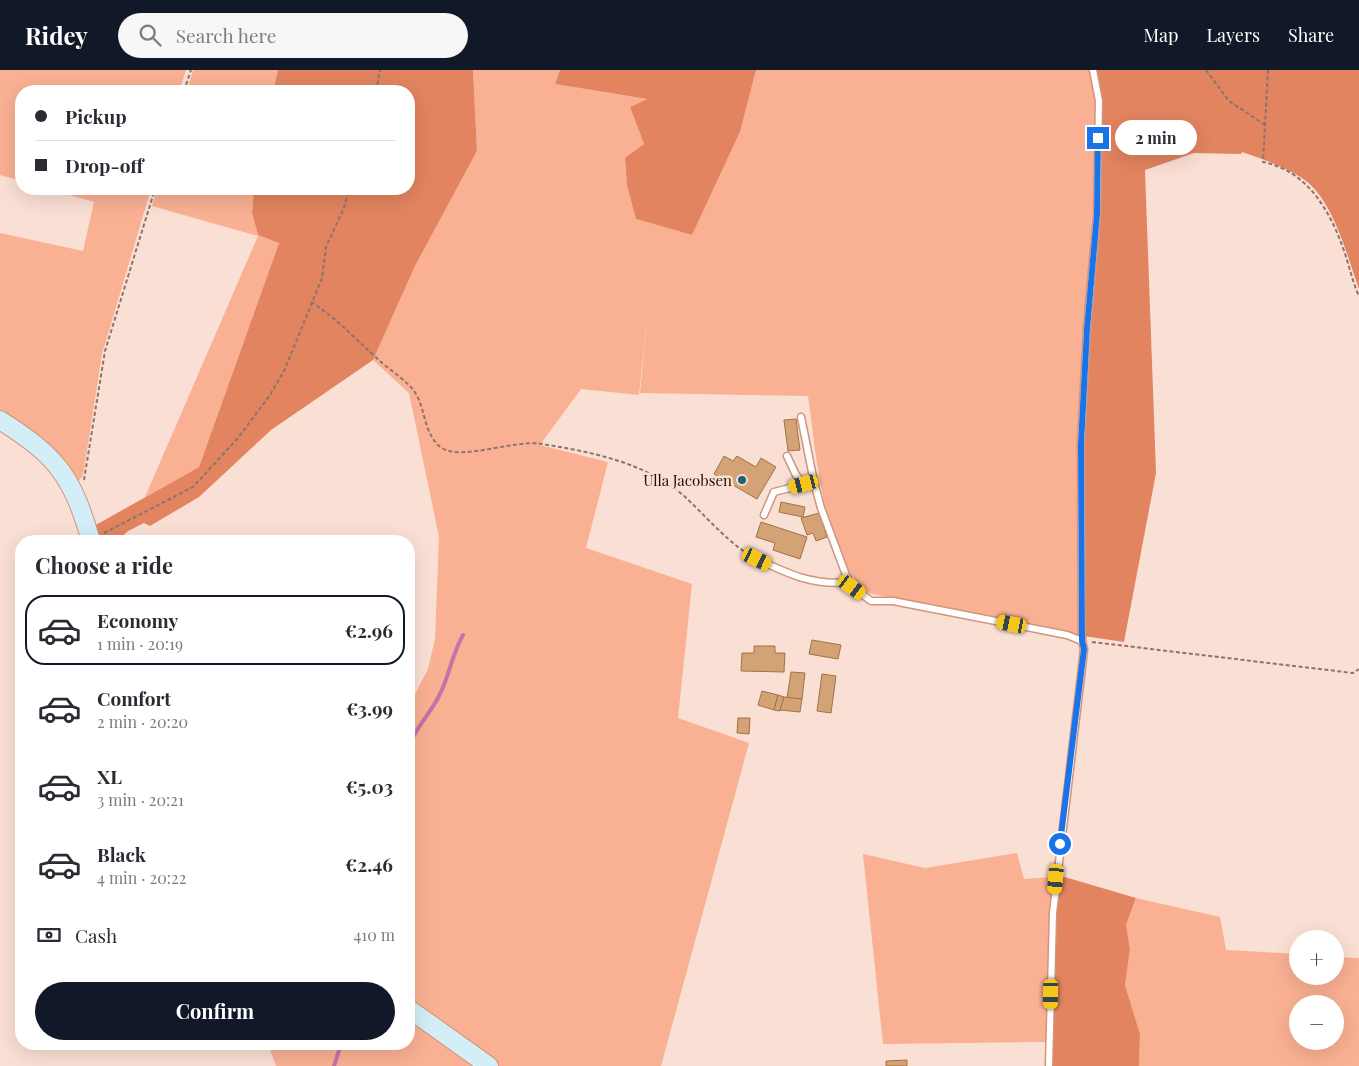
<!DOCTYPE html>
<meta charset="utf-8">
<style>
:root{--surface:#fff;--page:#f7f7f7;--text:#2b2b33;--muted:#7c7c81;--line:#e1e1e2;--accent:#111827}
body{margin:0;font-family:"Playfair Display",serif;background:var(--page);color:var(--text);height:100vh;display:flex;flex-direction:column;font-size:19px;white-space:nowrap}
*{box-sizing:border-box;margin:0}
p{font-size:16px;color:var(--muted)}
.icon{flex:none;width:28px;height:28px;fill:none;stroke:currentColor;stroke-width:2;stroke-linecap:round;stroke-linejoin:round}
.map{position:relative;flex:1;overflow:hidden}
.panel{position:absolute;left:15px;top:465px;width:400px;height:515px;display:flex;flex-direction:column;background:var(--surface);border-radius:20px;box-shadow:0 5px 20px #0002}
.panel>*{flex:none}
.top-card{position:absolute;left:15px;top:15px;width:400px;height:110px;border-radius:20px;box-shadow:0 5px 20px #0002;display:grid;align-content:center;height:110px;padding:0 20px;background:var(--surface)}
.fabs{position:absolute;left:1289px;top:860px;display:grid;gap:10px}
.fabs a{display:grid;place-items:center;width:55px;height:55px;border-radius:50%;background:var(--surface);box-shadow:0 5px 20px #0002;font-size:25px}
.end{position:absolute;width:22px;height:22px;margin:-11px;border:6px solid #1a73e8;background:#fff;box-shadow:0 0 0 2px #fff}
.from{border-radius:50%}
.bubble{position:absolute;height:35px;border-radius:18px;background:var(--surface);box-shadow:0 5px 20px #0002;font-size:16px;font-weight:700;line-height:35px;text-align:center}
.car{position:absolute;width:15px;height:30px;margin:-15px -8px;border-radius:6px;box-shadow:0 0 4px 1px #0007;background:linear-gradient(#f5c518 24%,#345 0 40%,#f5c518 0 76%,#345 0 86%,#f5c518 0)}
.top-card b{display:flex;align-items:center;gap:18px;height:48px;font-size:19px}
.top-card b+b{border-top:1px solid var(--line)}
.top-card i{width:12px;height:12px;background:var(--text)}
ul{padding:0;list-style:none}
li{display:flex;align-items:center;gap:15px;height:70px;margin:0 10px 8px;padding:0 10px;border:2px solid transparent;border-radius:20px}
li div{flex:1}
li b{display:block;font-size:19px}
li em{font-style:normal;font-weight:700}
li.on{border-color:var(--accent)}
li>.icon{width:45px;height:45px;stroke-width:1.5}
h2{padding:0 20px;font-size:22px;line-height:60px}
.pay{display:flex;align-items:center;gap:12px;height:55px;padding:0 20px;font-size:19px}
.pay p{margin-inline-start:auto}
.button{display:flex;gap:10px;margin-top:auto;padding:10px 20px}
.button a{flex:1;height:58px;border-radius:30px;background:var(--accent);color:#fff;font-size:20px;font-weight:700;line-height:58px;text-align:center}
header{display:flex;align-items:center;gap:30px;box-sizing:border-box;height:70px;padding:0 25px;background:var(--accent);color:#fff}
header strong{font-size:24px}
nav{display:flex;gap:28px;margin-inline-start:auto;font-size:18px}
.search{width:350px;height:45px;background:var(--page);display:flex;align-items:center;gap:12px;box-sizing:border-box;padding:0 18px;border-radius:28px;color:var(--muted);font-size:19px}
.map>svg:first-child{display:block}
.green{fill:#fab093;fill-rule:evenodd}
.forest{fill:#e2845f}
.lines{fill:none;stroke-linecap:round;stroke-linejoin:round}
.stream{stroke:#c772a8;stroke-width:4}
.building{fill:#d3a275;stroke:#a17247}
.lane-casing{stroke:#d2947b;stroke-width:9}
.secondary-casing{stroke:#d2947b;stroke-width:20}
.path{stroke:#8d746b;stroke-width:2;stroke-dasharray:4 2.5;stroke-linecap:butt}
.lane{stroke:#fff;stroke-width:6}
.secondary{stroke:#d3eef7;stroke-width:18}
.route{stroke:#1a73e8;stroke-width:6}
.poi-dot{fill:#1f6074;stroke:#fadfd4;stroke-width:2}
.labels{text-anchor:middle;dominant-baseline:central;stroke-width:5;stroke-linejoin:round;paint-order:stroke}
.poi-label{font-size:15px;fill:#250e06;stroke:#fadfd4;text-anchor:end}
</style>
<header>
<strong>Ridey</strong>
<div class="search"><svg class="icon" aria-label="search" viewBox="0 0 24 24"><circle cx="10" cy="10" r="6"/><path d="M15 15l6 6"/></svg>Search here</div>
<nav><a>Map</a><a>Layers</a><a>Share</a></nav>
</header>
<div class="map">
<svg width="1359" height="996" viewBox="0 0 1359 996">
<rect width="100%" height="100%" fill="#fadfd4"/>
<!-- green -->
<g class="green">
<path d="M0 0H186L179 21H21V111L0 105Z"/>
<path d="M193 0H278L273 21H187Z"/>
<path d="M473 0H560L555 14 647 29 630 37 644 74 625 89 627 116 636 149 692 165 740 62 756 0H1091L1096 42V89L1080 318V566L868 523C823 486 816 381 808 326L640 323 648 240 639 325 581 319 540 375 608 392 586 478 692 514 678 648 749 673 661 996H499L409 931V636L428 599 435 569 439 467 409 323 373 290 415 196 477 81Z"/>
<path d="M48 119H151L102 284 83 406 76 413 0 345V163L83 181 94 132Z"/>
<path d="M157 119H254L252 144 258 165 279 173 199 397 145 427 258 166 152 136Z"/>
<path d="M1017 783 1024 809 1052 807 1046 972 883 974 863 784 925 798Z"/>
<path d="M1136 828 1220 847 1226 880 1297 884 1298 906H1335V887L1359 888V996H1139L1140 964 1125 915 1130 879 1126 855ZM1298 934H1335V971H1298Z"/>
<path d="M409 947 478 996H276L268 974H409Z"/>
</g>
<!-- forest -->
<g class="forest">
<path d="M278 0H473L477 81 415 196 373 290 271 360 199 427 150 456 144 453 128 461 117 471H102L94 456 199 397 279 173 258 165 252 143 254 119H409V21H273Z"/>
<path d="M560 0H756L740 62 692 165 636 149 627 116 625 88 644 74 630 37 647 29 555 14Z"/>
<path d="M1096 0H1359V219C1347 186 1333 128 1302 108 1283 96 1262 89 1242 82L1241 84 1194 83 1145 100 1156 403 1124 572 1084 566 1085 318 1100 143Z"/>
<path d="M1058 805 1136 828 1126 855 1130 879 1125 915 1140 964 1139 996H1051Z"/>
</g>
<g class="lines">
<!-- stream -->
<g class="stream">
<path d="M409 676C416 657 430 644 439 626 449 607 452 584 463 565"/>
<path d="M334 996 341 974"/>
</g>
</g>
<!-- building -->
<g class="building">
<path d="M796 349 800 380 788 381 784 350Z"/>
<path d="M724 386 733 391 737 386 756 397 761 388 776 397 757 429 714 404Z"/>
<path d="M781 432 805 437 803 447 779 442Z"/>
<path d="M819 443 827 467 816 471 813 463 807 465 801 448Z"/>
<path d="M761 452 807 467 800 489 773 480 775 473 756 467Z"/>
<path d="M812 570 841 575 838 589 809 584Z"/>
<path d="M754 576H775V583H785L784 602 741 601 742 583H754Z"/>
<path d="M791 602 805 603 802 629 787 628Z"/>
<path d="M822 604 836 606 831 643 817 641Z"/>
<path d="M762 621 778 625 774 640 758 635Z"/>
<path d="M778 625 784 627 780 641 774 640Z"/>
<path d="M784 627 802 629 800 642 780 640Z"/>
<path d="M738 648H750L749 664 737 663Z"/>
<path d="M907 990V996H886V991Z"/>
</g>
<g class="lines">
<defs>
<g id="lane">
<path d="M801 347 814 412"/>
<path d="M787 386 796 405 804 414"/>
<path d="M764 445 774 422 814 412 821 438 846 505 852 517 871 531H893L1067 565 1082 571 1084 579 1082 597 1053 843 1049 996"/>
<path d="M757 489C788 504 814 516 849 512"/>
<path d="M1082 571 1081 374 1087 259 1097 144 1099 31 1093 0"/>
</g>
<g id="secondary">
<path d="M0 350C58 387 72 406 91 471"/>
<path d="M409 939 489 996"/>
</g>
</defs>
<!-- lane casing -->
<use href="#lane" class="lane-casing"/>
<!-- secondary casing -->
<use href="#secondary" class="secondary-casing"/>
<!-- path -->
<g class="path">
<path d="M1206 0 1229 31 1265 55"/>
<path d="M1268 0 1263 92C1307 101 1329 139 1343 178 1349 194 1352 211 1359 226"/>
<path d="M184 21 191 0"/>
<path d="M376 21 380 0"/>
<path d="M311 232C337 248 357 271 380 291 391 301 409 312 416 324 426 341 424 366 442 378 462 391 515 369 542 374 592 382 643 392 683 425 705 445 725 470 751 486"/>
<path d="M84 410 105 281 155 119"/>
<path d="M104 463 193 417 238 368 270 325 285 299 322 208 326 177 344 138 349 119"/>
<path d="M1092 572 1353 603 1359 599"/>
</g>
<!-- lane -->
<use href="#lane" class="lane"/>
<!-- secondary -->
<use href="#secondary" class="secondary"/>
</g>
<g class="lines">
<!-- route -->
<path class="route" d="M1060 774 1084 579 1082 571 1081 374 1087 259 1097 144 1098 68"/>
</g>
<!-- markers -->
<circle class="poi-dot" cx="742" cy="410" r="5"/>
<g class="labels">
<!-- poi labels -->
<g class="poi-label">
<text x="732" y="410">Ulla Jacobsen</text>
</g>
</g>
</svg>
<div class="fabs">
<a>+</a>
<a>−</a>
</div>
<i class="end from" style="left:1060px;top:774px"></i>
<i class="end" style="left:1098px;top:68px"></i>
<div class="bubble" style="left:1115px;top:50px;width:82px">2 min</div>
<i class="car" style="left:804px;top:414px;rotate:256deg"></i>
<i class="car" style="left:757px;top:489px;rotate:116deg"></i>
<i class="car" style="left:852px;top:517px;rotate:126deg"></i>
<i class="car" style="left:1012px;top:554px;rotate:281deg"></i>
<i class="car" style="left:1056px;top:809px;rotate:185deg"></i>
<i class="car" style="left:1051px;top:924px;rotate:181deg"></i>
<div class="top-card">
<b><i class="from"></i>Pickup</b>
<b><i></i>Drop-off</b>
</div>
<section class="panel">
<h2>Choose a ride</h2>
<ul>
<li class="on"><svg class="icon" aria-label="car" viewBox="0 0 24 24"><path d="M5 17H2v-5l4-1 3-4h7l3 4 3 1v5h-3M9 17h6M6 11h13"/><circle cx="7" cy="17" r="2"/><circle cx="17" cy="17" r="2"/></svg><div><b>Economy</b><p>1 min · 20:19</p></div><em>€2.96</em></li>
<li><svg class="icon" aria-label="car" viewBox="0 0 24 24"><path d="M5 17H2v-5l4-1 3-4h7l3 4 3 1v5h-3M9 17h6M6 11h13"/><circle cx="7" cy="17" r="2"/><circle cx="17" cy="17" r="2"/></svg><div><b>Comfort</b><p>2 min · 20:20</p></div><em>€3.99</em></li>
<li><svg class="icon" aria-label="car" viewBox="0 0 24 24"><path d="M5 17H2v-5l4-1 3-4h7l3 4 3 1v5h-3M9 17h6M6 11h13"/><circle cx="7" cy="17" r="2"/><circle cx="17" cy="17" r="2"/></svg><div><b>XL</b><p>3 min · 20:21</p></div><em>€5.03</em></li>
<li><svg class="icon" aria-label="car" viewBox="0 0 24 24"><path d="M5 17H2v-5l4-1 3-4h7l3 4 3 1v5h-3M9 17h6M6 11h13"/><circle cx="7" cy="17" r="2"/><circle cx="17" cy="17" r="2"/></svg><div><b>Black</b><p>4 min · 20:22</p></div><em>€2.46</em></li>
</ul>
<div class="pay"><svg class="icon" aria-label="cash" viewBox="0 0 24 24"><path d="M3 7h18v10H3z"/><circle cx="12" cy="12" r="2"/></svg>Cash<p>410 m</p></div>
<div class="button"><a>Confirm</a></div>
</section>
</div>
